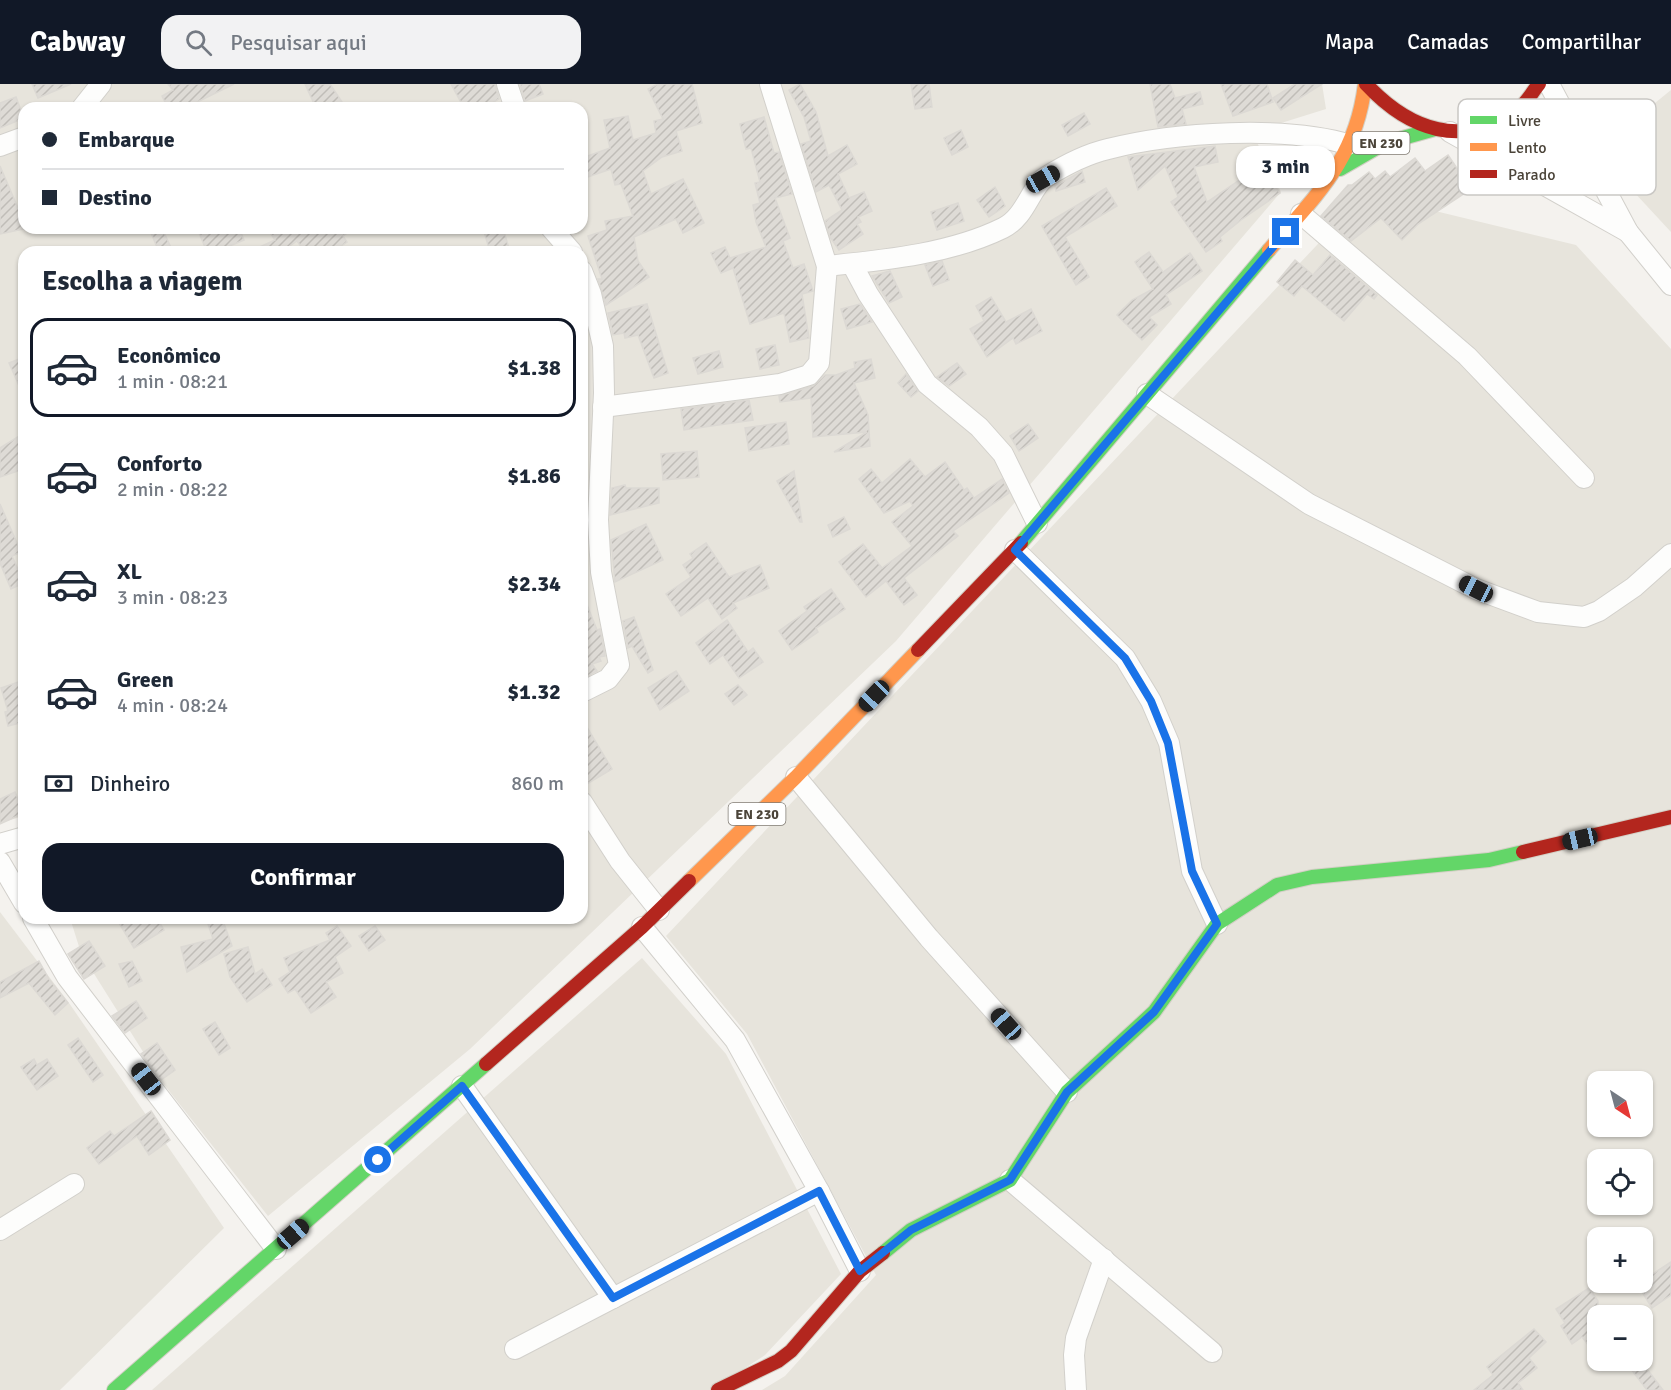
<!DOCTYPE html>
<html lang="pt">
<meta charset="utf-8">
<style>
:root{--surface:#fff;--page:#f2f2f3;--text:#1f2937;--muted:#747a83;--line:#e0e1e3;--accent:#111827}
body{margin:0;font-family:Signika,sans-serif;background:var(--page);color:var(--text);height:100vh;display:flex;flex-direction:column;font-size:22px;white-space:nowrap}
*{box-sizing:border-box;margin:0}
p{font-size:20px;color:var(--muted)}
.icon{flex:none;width:33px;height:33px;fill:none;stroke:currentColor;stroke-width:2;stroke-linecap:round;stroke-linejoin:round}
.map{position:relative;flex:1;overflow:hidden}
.panel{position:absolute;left:18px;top:162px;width:570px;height:678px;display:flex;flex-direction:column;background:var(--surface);border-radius:18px;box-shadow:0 2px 4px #0004}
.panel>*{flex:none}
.banner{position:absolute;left:18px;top:18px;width:570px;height:132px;border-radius:18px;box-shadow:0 2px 4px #0004;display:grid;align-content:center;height:132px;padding:0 24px;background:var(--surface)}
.needle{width:39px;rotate:144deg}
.buttons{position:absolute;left:1587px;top:987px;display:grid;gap:12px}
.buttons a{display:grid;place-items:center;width:66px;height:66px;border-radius:12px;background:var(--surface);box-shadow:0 2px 4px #0004;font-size:30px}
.end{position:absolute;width:27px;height:27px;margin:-14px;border:8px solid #1a73e8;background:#fff;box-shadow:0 0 0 3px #fff}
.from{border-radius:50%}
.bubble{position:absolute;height:42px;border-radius:18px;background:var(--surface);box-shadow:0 2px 4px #0004;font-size:20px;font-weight:700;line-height:42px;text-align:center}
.car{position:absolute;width:18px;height:36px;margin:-18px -9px;border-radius:8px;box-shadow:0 0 4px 2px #0007;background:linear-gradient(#222 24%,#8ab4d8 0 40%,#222 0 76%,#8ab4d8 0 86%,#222 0)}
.banner b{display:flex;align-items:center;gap:21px;height:57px;font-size:22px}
.banner b+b{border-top:2px solid var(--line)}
.banner i{width:15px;height:15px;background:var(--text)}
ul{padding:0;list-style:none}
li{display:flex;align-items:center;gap:18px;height:99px;margin:0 12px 9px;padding:0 12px;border:3px solid transparent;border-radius:18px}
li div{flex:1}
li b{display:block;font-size:22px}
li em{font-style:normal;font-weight:700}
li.active{border-color:var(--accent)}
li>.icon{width:54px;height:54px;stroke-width:1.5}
h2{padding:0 24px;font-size:27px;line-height:72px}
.pay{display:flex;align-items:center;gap:15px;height:66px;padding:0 24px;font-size:22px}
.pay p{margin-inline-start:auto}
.primary-button{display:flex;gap:12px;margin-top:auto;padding:12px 24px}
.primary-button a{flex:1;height:69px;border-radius:18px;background:var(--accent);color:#fff;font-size:24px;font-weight:700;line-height:69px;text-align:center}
header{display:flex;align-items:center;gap:36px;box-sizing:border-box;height:84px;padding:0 30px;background:var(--accent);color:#fff}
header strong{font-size:28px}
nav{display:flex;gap:33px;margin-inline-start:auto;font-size:21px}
.search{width:420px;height:54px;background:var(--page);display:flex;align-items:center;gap:15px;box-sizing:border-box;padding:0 21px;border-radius:18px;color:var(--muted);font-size:22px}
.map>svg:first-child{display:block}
.residential{fill:#e7e4dc;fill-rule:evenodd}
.building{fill:url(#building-hatch);stroke:#dcd9d4;stroke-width:1.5}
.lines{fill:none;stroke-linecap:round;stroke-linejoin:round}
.street-casing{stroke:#d2d0cb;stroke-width:22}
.fast-casing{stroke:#d3cfc5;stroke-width:16}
.slow-casing{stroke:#d3cfc5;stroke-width:16}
.jam-casing{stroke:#d3cfc5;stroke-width:16}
.street{stroke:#fdfdfc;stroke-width:20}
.fast{stroke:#63d668;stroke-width:14}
.slow{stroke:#ff974d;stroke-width:14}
.jam{stroke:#b3261e;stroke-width:14}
.route{stroke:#1a73e8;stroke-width:8}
.labels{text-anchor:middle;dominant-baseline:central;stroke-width:4.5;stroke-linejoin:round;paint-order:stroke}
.shield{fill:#fff;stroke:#817c74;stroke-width:1.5}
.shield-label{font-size:14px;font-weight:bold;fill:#4b4439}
.key{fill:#fff;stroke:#c9c7c4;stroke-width:1.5}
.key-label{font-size:16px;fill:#4b4439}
</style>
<header>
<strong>Cabway</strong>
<div class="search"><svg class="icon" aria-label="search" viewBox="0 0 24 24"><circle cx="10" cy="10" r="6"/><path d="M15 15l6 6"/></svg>Pesquisar aqui</div>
<nav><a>Mapa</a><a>Camadas</a><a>Compartilhar</a></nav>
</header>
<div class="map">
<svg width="1671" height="1306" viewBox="0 0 1671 1306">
<defs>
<pattern id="building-hatch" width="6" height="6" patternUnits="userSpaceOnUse" patternTransform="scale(1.5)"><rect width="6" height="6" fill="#dedbd6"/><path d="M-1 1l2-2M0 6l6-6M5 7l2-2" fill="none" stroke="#c0bdb8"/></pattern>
</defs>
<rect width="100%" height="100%" fill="#f4f2ee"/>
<!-- residential -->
<g class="residential">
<path d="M0 0H1322L1326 25 1252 48 1281 108 896 557 470 965 268 1132 162 998 81 869 70 834H582V168H24V732L0 739ZM24 24H582V144H24Z"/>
<path d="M1671 6V148L1596 67Z"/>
<path d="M1365 110 1576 161 1671 265V1306H762L785 1292 876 1191 747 950 666 852ZM1598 998H1642V1042H1598ZM1598 1076H1642V1120H1598ZM1598 1154H1642V1198H1598ZM1598 1232H1642V1276H1598Z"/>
<path d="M0 828 69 919 224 1144 60 1306H0Z"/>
<path d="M642 874 726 970 841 1190 765 1271 711 1306H152Z"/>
</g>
<!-- building -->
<g class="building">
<path d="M32 0H71L38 14Z"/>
<path d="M168 0H234L185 24H168L162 12 173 6Z"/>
<path d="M305 0H330L346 24H316Z"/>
<path d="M451 0H495L499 15 483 24H464Z"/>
<path d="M520 0H539L543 10 525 17Z"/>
<path d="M658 0H692L702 39 676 47 682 67 662 73 643 87 651 110 683 95 704 139 683 149 676 135 634 153 638 177 649 193 606 221 598 195H602L588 152 607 146 605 137 633 132 621 100 615 101 611 85 582 95V74L610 64 604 36 628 32 633 56 656 49 654 37 663 35 648 5Z"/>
<path d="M800 0 816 28 828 72 847 61 857 80 838 90 849 114 864 108 872 127 858 133 861 138 857 140 863 150 839 166 830 153 825 137 842 126 829 101 816 108 801 60 811 57 804 33 789 6Z"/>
<path d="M911 0H929L932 23 915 25Z"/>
<path d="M1150 0H1170L1175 14 1200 8 1203 20 1182 25 1186 40 1158 43Z"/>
<path d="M1221 0H1267L1273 18 1233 32Z"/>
<path d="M1295 0H1322L1281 26 1273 14Z"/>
<path d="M16 13 24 34 0 44V19Z"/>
<path d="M1084 29 1090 40 1068 52 1062 41Z"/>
<path d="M764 33 774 69 779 68 792 110 775 114 790 154 783 157 793 184 804 180 813 207 802 210 809 254 790 258 784 229 750 240 733 184 721 189 711 169 725 163 730 174 766 163 756 138 753 121 760 119 755 99 760 98 751 64 746 65 740 40Z"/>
<path d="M961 46 968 63 952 71 944 54Z"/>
<path d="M1215 62 1218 78 1194 83 1207 118 1272 74 1279 86 1268 92 1280 109 1241 136 1220 153 1222 157 1206 168 1171 118 1178 113 1165 82 1138 106 1128 73Z"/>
<path d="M1448 71 1471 105 1418 140 1402 156 1381 134 1351 157 1321 132 1348 101H1352L1369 88 1375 95 1385 87 1390 93 1415 74 1425 87Z"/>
<path d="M0 82 18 124 24 122V145L0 150Z"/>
<path d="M1082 87 1085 98 1056 107 1055 102Z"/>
<path d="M995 103 1005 122 989 133 977 116Z"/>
<path d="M1106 104 1117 122 1065 153 1089 193 1076 201 1042 142Z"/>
<path d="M958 119 964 137 937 146 931 128Z"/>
<path d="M162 144 173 168H159L151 149Z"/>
<path d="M197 144H239L244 156 215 168H207Z"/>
<path d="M267 144H355L343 152 347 158 332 168H305L297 157 281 168H249L275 156Z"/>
<path d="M483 144H503L510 168H490Z"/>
<path d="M1149 168 1163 188 1190 169 1202 187 1166 211 1171 220 1149 233 1157 241 1142 256 1117 231 1132 216 1153 205 1135 178Z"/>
<path d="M1330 171 1377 211 1374 215 1367 210 1344 237 1302 202 1294 212 1277 198 1295 176 1313 191Z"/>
<path d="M942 177 949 196 933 202 925 181Z"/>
<path d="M890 187 902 213 889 219 872 192Z"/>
<path d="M991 213 1006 238 1031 225 1042 247 1016 260 1013 254 987 273 970 245 984 237 976 222Z"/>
<path d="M647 220 668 289 654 294 638 251 625 254 624 249 613 251 608 229Z"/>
<path d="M860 220 872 238 847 245 841 225Z"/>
<path d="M775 261 779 281 760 285 756 265Z"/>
<path d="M719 267 723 283 698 290 693 274Z"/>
<path d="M24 273V313L9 279Z"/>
<path d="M871 275 875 294 854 299 868 331 870 362 834 368 867 348 813 353 811 314 780 318 779 312 813 302 825 291H836L855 284 854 278Z"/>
<path d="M957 279 966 290 949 302 937 293Z"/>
<path d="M906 290 918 307 911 313 898 299Z"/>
<path d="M749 316 753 336 684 346 681 325Z"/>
<path d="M786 338 789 360 749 367 745 344Z"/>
<path d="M1028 340 1038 354 1019 367 1010 352Z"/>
<path d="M24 349V385L0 393V364Z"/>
<path d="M697 367 699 393 663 396 661 370Z"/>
<path d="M910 375 925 393 945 378 964 406 967 404 974 414 1002 395 1009 409 953 447 958 452 904 494 917 511 904 521 886 497 866 513 839 478 863 460 882 484 912 462 892 438 913 422 910 417 884 429 859 395 871 385 882 399Z"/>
<path d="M794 387 802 438H800L777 397Z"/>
<path d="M625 401 626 404H659V419L610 431 612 404Z"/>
<path d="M0 420 21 468 12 472 24 499 11 505 0 479Z"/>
<path d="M844 433 850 445 833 453 828 441Z"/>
<path d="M646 440 663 476 615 498 611 456Z"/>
<path d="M706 459 729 493 760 481 769 504 733 519 737 524 722 535 708 514 681 532 666 510 691 493 683 481 693 474 690 470Z"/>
<path d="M831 505 845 525 816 544 818 548 792 566 779 547 807 527 804 523Z"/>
<path d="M582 508 597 546 600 545 605 572 599 573 601 577 592 580 597 587 582 595Z"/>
<path d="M634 533 653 586 648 589 632 562 628 564 623 537Z"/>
<path d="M727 536 748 568 753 564 763 578 739 594 723 571 710 580 696 559Z"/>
<path d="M676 587 689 607 660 626 648 604Z"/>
<path d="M24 596V638L8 642 5 628 8 627 1 604Z"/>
<path d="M738 601 747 611 734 621 725 610Z"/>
<path d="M582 635 612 685 582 703Z"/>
<path d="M15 708 24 729 0 740V715Z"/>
<path d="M116 834H157L164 846 134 864Z"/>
<path d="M218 834H222L232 862 187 888 181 863 213 855 207 837Z"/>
<path d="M337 842 351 862 335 873 343 889 326 898 336 913 311 929 295 905 288 909 279 895 290 888 284 874 330 856 326 849Z"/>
<path d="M375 842 385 856 369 867 359 852Z"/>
<path d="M89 857 105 882 84 895 68 870Z"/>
<path d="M248 863 255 890 262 885 272 901 247 918 230 893 224 870Z"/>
<path d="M39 877 49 895 68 919 55 931 29 899 0 914V898Z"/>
<path d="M132 877 142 897 129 903 119 880Z"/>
<path d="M136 917 147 934 125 949 112 932Z"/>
<path d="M215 938 230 964 219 971 203 945Z"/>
<path d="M78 954 103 991 93 998 68 961Z"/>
<path d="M157 959 175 986 161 996 141 970Z"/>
<path d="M34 975 37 981 47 975 58 992 37 1006 21 983Z"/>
<path d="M151 1027 170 1056 149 1071 137 1052 99 1080 87 1064 110 1047 114 1052Z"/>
<path d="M1671 1178V1211L1652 1224 1637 1200Z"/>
<path d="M1589 1204 1598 1217V1273L1582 1253 1572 1260 1561 1242 1565 1239 1556 1225Z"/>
<path d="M1534 1245 1546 1258 1529 1274 1537 1284 1518 1299 1523 1306H1474L1493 1291 1487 1283Z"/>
<path d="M1624 1276H1640L1663 1306H1647Z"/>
</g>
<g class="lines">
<defs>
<g id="street">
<path d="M507 0 515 24"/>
<path d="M770 0 827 182"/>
<path d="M1549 0 1628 148 1671 201"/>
<path d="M82 24 101 0"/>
<path d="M1450 48 1628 148"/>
<path d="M0 62 24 53"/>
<path d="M1301 130 1467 272 1584 394"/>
<path d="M551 144 572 168"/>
<path d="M852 180 868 210 927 300 979 343 1003 370 1037 439"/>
<path d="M582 187 591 210 603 262 604 309 598 436 601 488 619 581 608 595 582 608"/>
<path d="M1147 310 1309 420 1476 505 1538 528 1584 533 1599 527 1634 503 1671 470"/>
<path d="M603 323 780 300 809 291 819 279 827 182C885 176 950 170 1003 144 1026 133 1031 102 1046 93 1065 81 1087 70 1108 65 1175 48 1285 41 1351 61"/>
<path d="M1015 466 1125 574 1151 617 1169 659 1192 787 1217 840"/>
<path d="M796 693 929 854 1067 1008"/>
<path d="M582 718 620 777 659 826"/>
<path d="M0 760 24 753"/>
<path d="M0 778 24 819"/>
<path d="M33 834 67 893 276 1165"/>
<path d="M642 843 735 956 819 1107 860 1187"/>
<path d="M462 1002 613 1214"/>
<path d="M1010 1096 1212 1268"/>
<path d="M0 1146 74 1100"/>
<path d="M515 1265 819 1107"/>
<path d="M1076 1306 1074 1271 1076 1254 1104 1175"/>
</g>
<g id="fast">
<path d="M1340 85 1385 59 1435 45"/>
<path d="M1021 459 1269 166"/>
<path d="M883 1169 911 1146 1010 1096 1067 1008 1154 928 1217 840 1277 801 1312 793 1489 776 1523 768"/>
<path d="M114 1306 486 980"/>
</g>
<g id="slow">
<path d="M1269 166C1316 111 1356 76 1365 0"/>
<path d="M689 797 796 693 918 566"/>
</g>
<g id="jam">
<path d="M1366 0C1409 46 1463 66 1518 25 1527 19 1532 8 1539 0"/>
<path d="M918 566 1021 459"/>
<path d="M1523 768 1671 733"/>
<path d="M486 980 642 843 689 797"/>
<path d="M718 1306 778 1277 791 1267 860 1187 883 1169"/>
</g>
</defs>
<!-- street casing -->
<use href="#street" class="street-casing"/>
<!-- fast casing -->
<use href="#fast" class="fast-casing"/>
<!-- slow casing -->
<use href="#slow" class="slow-casing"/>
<!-- jam casing -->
<use href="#jam" class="jam-casing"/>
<!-- street -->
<use href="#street" class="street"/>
<!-- fast -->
<use href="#fast" class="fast"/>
<!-- slow -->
<use href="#slow" class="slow"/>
<!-- jam -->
<use href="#jam" class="jam"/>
</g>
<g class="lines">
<!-- route -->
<path class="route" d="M378 1076 462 1002 613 1214 819 1107 860 1187 911 1146 1010 1096 1067 1008 1154 928 1217 840 1192 787 1168 659 1151 617 1125 574 1015 466 1286 148"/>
</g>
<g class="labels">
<!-- shield labels -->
<g class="shield">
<rect x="1352.5" y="48" width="57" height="22" rx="4.5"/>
<rect x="728.5" y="719" width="57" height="22" rx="4.5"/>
</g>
<g class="shield-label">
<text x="1381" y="59">EN 230</text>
<text x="757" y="730">EN 230</text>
</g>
</g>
<!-- legend -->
<rect x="1458" y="15" width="198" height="96" rx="9" class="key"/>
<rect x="1470" y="32" width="27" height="8" fill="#63d668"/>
<rect x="1470" y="59" width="27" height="8" fill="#ff974d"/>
<rect x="1470" y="86" width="27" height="8" fill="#b3261e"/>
<g class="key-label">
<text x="1508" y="42">Livre</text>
<text x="1508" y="69">Lento</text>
<text x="1508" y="96">Parado</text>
</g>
</svg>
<div class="buttons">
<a><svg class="needle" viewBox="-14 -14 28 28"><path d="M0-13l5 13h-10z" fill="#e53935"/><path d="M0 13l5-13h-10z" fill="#747a83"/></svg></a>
<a><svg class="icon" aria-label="locate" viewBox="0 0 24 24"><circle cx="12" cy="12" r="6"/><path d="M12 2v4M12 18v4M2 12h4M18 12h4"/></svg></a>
<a>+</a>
<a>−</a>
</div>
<i class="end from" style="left:378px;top:1076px"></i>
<i class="end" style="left:1286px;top:148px"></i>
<div class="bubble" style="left:1236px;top:62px;width:99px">3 min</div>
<i class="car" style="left:1043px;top:95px;rotate:61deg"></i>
<i class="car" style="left:1476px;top:505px;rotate:297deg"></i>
<i class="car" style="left:874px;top:612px;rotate:224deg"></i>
<i class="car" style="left:1580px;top:755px;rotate:257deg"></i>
<i class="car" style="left:1006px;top:940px;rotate:318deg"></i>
<i class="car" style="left:146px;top:995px;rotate:322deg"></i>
<i class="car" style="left:293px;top:1150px;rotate:49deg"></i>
<div class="banner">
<b><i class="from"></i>Embarque</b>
<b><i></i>Destino</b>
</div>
<section class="panel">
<h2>Escolha a viagem</h2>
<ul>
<li class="active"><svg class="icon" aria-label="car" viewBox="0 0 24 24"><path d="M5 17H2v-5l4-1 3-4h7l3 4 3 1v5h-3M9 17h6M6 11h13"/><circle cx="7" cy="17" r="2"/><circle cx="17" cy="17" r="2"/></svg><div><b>Econômico</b><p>1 min · 08:21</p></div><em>$1.38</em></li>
<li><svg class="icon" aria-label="car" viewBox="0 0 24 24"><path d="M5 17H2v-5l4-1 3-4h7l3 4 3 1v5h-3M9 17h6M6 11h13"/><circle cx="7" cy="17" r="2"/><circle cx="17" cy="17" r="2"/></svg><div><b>Conforto</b><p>2 min · 08:22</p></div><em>$1.86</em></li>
<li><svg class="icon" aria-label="car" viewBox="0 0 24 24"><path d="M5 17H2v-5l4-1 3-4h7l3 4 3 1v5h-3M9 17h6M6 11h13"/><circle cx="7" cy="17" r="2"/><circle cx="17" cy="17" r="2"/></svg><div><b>XL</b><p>3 min · 08:23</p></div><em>$2.34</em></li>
<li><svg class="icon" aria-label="car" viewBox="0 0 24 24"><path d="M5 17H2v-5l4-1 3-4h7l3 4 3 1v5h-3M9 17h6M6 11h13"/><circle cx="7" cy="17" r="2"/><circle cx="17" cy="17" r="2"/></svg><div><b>Green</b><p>4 min · 08:24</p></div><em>$1.32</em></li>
</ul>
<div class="pay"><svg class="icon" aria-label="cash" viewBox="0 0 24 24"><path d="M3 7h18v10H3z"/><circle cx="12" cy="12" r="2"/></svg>Dinheiro<p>860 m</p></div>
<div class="primary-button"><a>Confirmar</a></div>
</section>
</div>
